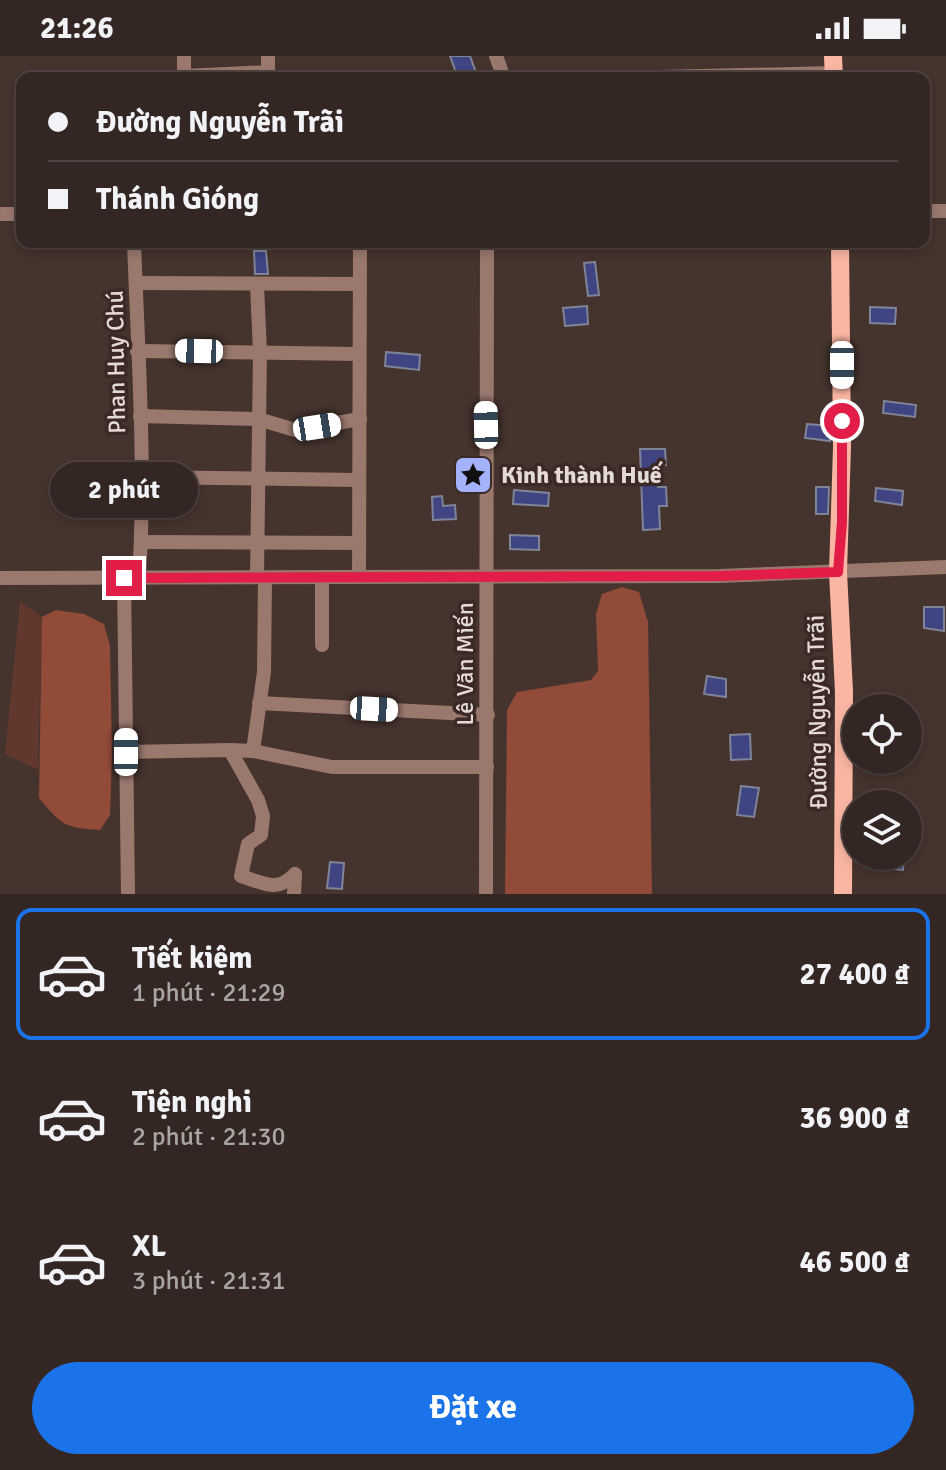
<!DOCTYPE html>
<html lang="vi">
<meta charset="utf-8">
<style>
:root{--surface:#342622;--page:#3f322f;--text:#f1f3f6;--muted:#a9a5a5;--line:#4e4340;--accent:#1a73e8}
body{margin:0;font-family:Signika,sans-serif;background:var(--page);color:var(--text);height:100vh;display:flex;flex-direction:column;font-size:30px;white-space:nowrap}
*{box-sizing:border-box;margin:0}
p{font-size:26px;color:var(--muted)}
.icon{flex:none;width:44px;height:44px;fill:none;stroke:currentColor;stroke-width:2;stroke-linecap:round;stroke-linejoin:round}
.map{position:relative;height:838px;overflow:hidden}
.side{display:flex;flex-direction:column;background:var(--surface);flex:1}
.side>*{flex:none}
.guide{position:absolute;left:16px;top:16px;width:914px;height:176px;border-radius:16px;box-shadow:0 4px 12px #0003,0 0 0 2px var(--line);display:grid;align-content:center;height:176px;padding:0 32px;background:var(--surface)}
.tools{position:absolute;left:842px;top:638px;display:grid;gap:16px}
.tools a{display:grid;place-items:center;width:80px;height:80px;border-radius:50%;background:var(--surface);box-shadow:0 4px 12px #0003,0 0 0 2px var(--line);font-size:40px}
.end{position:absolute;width:36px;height:36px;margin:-18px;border:10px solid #e11d48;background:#fff;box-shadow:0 0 0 4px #fff}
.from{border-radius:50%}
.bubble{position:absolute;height:56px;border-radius:28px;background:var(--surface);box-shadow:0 4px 12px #0003,0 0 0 2px var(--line);font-size:26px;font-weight:700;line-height:56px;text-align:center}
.car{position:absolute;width:24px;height:48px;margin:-24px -12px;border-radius:10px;box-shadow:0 0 6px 2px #0007;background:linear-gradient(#fff 24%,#345 0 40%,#fff 0 76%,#345 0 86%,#fff 0)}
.guide b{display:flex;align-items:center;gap:28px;height:76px;font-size:30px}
.guide b+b{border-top:2px solid var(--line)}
.guide i{width:20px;height:20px;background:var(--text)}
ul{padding:14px 0 0;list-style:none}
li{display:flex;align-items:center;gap:24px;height:132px;margin:0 16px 12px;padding:0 16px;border:4px solid transparent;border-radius:16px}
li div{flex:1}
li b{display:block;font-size:30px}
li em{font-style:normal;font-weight:700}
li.selected{border-color:var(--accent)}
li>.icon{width:72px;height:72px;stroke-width:1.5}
.action{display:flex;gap:16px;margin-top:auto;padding:16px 32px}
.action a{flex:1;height:92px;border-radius:48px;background:var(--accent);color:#fff;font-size:32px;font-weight:700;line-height:92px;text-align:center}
.status{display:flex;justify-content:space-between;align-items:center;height:56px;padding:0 40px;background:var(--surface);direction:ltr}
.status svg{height:22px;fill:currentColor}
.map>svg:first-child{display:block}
.green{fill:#60382d}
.water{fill:#924b38}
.building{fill:#3e4582;stroke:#808497;stroke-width:2}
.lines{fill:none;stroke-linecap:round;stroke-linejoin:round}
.minor{stroke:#9a786e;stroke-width:14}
.major{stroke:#fbb6a3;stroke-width:18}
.route{stroke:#e11d48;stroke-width:10}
.labels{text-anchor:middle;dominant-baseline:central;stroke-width:7;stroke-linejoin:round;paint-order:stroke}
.street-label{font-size:24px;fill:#e6dad7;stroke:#3a2924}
.poi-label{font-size:24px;font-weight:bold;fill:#e6dad7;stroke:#3a2924;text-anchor:start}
</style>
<div class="status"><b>21:26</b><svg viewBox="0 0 49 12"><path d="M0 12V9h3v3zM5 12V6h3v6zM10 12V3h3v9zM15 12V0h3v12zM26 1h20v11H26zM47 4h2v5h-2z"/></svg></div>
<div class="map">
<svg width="946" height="838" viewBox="0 0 946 838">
<rect width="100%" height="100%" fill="#45332d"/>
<!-- green -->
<path class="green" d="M20 545 42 561 38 714 5 698Z"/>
<!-- water -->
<g class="water">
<path d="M622 531 639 536 648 566 652 838H505L507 654 517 636 591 624 598 615 596 558 602 538Z"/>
<path d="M56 554 84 558 104 568 110 590 112 698 110 759 100 774C65 772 61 769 39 742L42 561Z"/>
</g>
<!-- building -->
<g class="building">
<path d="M450 0H470L478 22H458Z"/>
<path d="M254 195H266L268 218H255Z"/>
<path d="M595 206 599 239 588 240 584 207Z"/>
<path d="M587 250 588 268 565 270 563 252Z"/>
<path d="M870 251 896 252 895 268 870 267Z"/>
<path d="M386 296 420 299 419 314 385 310Z"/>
<path d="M884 345 916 349 915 361 883 357Z"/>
<path d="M807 368 830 370V385L805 382Z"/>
<path d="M640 393H665L666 409H658V431H666L667 450H659L660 473 643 474Z"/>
<path d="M816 431H829L828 458H816Z"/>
<path d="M876 432 903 435 902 449 875 445Z"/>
<path d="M514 434 549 437 548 450 513 448Z"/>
<path d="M442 440 443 450 455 449 456 463 433 464 432 441Z"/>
<path d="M510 479 539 480V494L510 493Z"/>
<path d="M924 551H944V575L924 572Z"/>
<path d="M707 620 726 623V641L704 638Z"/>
<path d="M750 678 751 703 731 704 730 679Z"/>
<path d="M741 730 759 732 754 761 737 759Z"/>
<path d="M879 800H904L903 814 878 811Z"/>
<path d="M330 806 344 807 342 833 327 832Z"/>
</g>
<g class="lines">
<!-- minor -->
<g class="minor">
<path d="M184 0V22"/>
<path d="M496 0 504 22"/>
<path d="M184 20 268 16V0"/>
<path d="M615 22 834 17"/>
<path d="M924 155H946"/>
<path d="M0 158H22"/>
<path d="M134 186C138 296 146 411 139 521"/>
<path d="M136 227 358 228"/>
<path d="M257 229 260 296 257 521"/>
<path d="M137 295 359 298"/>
<path d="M140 360 258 363 295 374 360 363"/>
<path d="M140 421 358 424"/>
<path d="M141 486 359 487"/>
<path d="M322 521V589"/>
<path d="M359 521 360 186"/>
<path d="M0 522 719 520 946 511"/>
<path d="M124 522 128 838"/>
<path d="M259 647 488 659"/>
<path d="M230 694 258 744 263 760 261 779 248 788 241 820C264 827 277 837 295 818"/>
<path d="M253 695 264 616 265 522"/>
<path d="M126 696 230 694 253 695 332 711H487"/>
<path d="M294 838 295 818"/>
<path d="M486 838 487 186"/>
</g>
<!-- major -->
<g class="major">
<path d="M833 0 834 22"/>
<path d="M840 186 842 391 838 516 844 636 843 838"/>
</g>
</g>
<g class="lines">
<!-- route -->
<path class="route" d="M124 522 719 520 838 516 842 466V365"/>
</g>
<!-- icons -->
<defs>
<symbol id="sight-square" viewBox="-11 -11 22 22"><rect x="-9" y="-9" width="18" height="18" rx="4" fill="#a4b2fc" stroke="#3a2924"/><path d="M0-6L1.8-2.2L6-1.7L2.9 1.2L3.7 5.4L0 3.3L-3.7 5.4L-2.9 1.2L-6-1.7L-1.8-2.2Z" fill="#111"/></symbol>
</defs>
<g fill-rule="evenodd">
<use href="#sight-square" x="451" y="397" width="44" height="44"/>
</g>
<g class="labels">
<!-- street labels -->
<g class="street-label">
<text transform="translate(116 306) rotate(-91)">Phan Huy Chú</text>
<text transform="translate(465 608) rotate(-90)">Lê Văn Miến</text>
<text transform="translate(817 656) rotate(-91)">Đường Nguyễn Trãi</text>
</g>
<!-- poi labels -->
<g class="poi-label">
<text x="501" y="419">Kinh thành Huế</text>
</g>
</g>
</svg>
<div class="tools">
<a><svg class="icon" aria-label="locate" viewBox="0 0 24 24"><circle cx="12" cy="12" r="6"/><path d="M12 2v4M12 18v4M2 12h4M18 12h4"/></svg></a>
<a><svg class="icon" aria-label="layers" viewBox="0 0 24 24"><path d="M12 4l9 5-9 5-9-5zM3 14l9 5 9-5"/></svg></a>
</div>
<i class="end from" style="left:842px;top:365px"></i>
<i class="end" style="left:124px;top:522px"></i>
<div class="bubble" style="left:50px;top:406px;width:148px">2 phút</div>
<i class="car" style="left:199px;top:295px;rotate:271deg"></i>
<i class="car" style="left:842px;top:309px;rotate:180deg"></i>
<i class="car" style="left:486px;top:369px;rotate:359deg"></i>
<i class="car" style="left:317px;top:371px;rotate:81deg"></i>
<i class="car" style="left:374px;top:653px;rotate:93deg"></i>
<i class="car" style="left:126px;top:696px;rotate:0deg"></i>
<div class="guide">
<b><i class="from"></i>Đường Nguyễn Trãi</b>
<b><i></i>Thánh Gióng</b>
</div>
</div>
<section class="side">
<ul>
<li class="selected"><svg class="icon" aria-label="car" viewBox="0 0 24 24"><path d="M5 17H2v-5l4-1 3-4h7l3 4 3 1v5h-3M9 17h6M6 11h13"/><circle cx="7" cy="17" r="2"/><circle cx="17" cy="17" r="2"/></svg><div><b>Tiết kiệm</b><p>1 phút · 21:29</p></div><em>27 400 ₫</em></li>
<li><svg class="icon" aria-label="car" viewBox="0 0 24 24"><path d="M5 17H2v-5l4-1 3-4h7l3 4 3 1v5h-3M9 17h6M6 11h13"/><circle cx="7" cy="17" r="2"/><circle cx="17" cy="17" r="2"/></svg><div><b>Tiện nghi</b><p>2 phút · 21:30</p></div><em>36 900 ₫</em></li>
<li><svg class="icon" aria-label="car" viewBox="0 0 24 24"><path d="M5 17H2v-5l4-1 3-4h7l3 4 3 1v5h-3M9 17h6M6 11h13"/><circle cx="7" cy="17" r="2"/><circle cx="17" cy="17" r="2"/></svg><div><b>XL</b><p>3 phút · 21:31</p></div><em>46 500 ₫</em></li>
</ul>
<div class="action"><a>Đặt xe</a></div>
</section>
